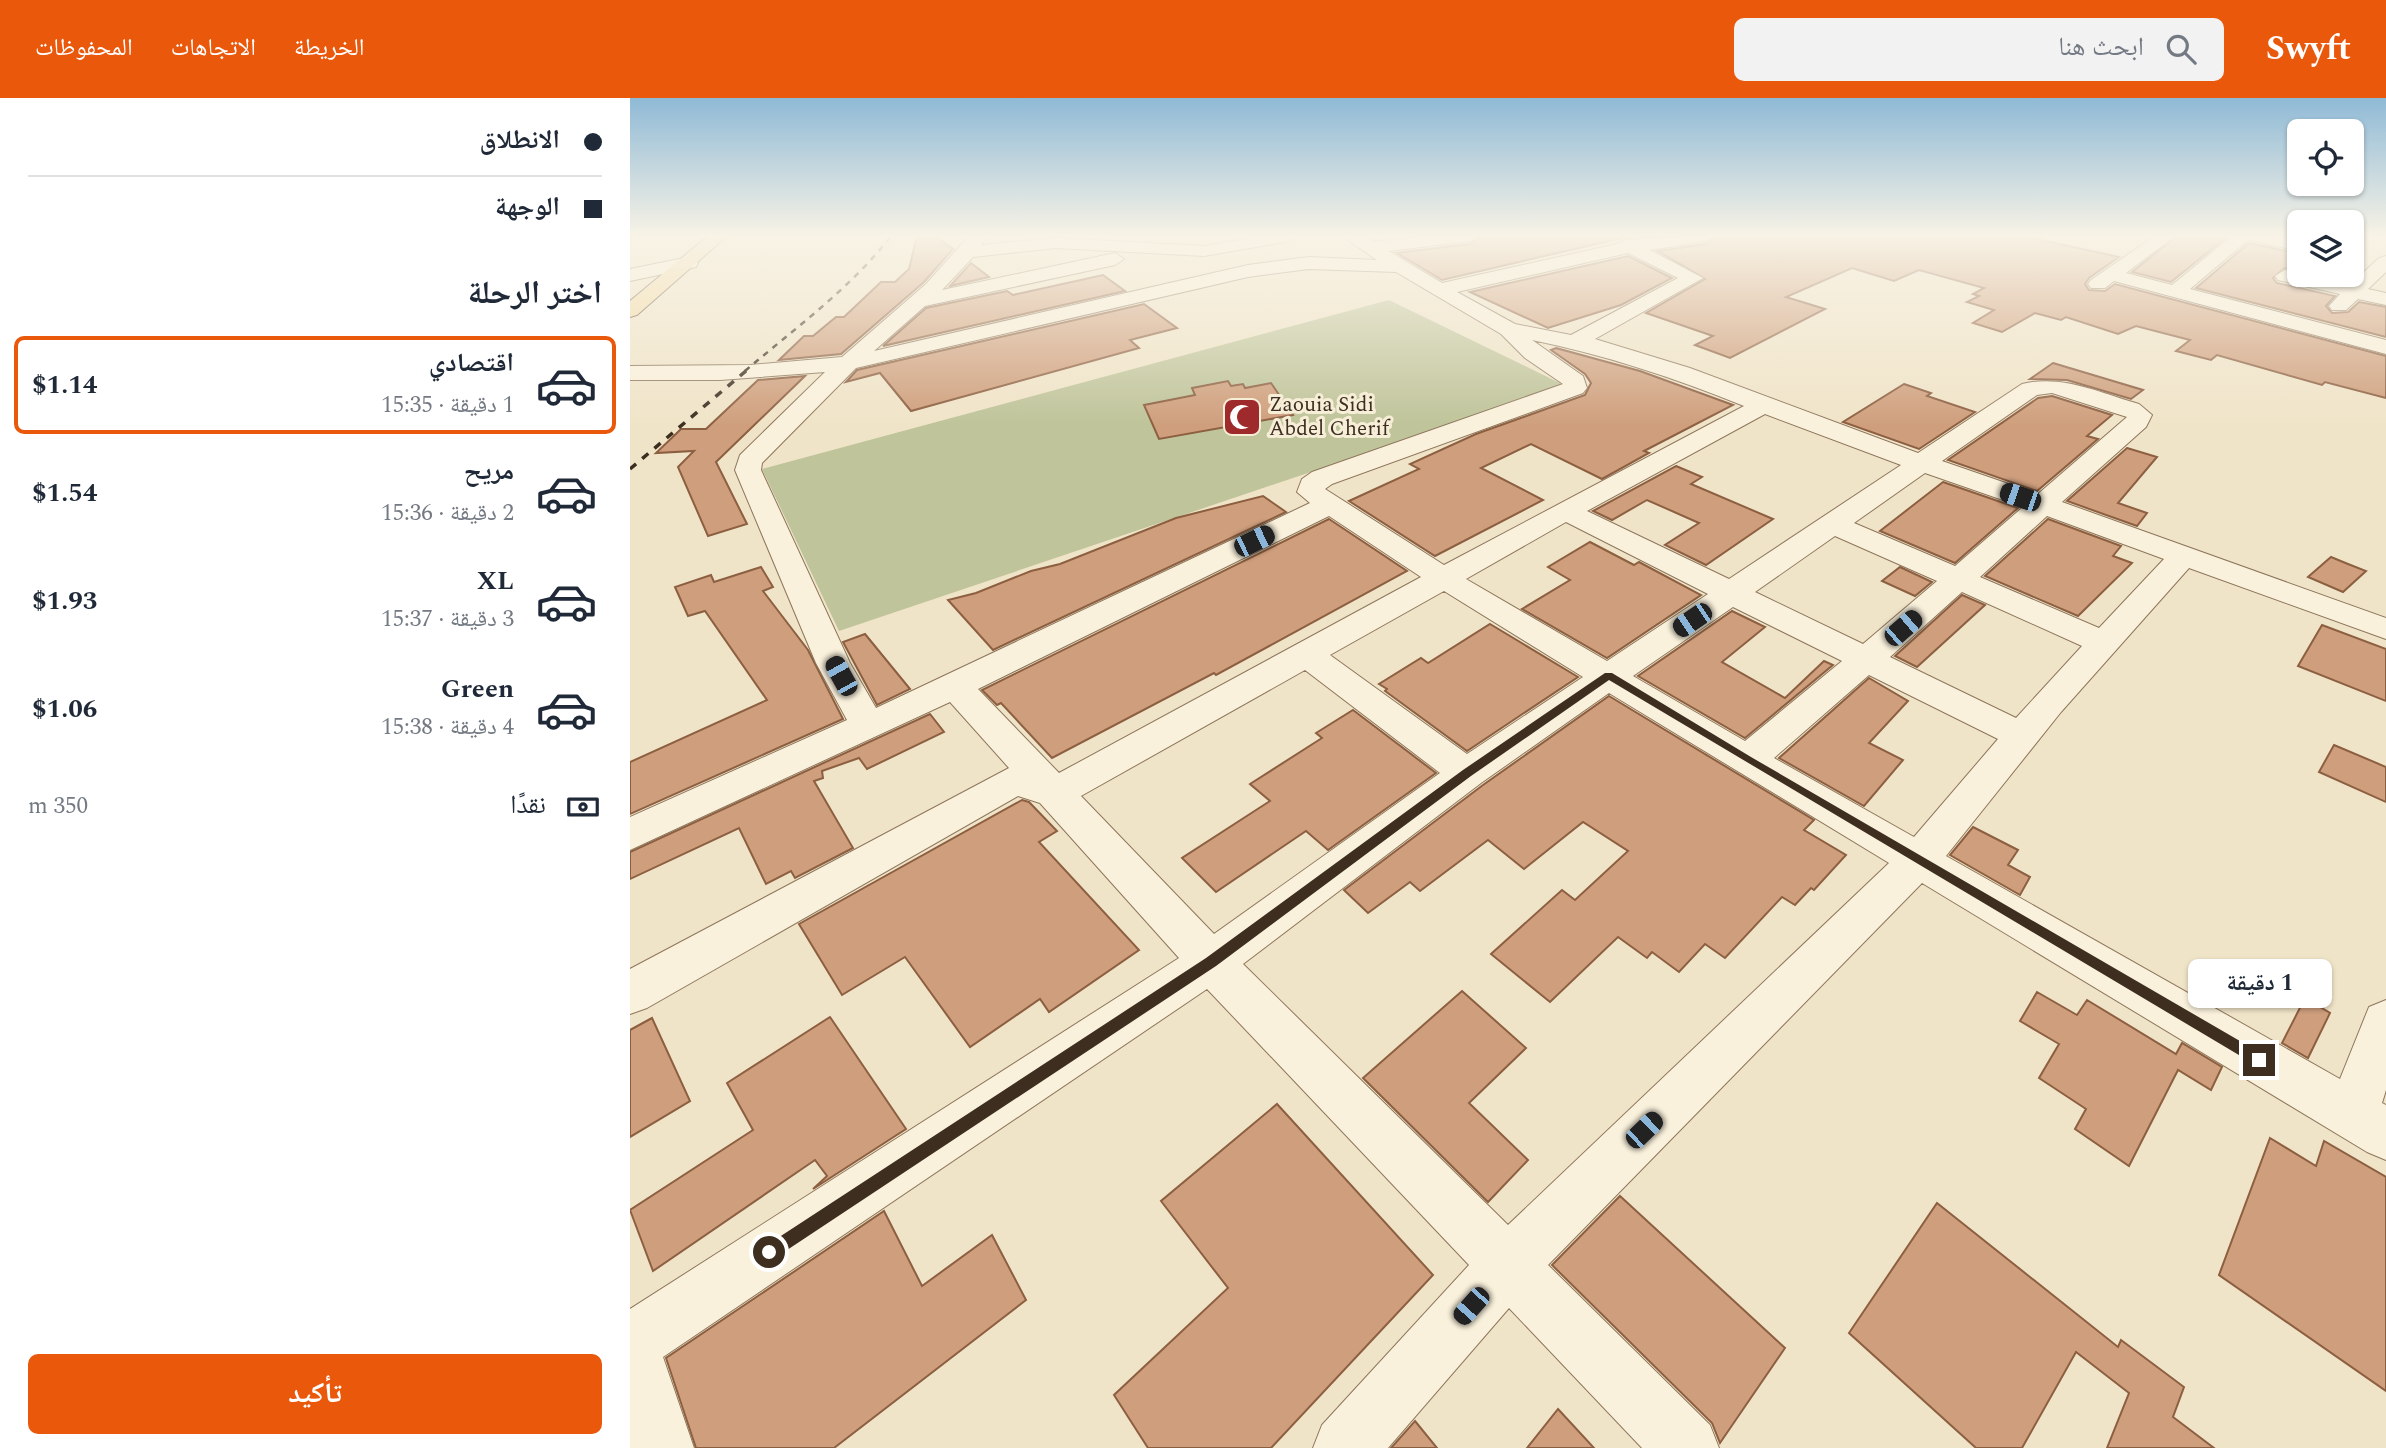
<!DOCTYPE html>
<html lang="ar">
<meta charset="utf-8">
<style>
:root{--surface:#fff;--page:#f2f2f3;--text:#1f2937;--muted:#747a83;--line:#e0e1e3;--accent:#ea580c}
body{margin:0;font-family:Spectral,"Noto Naskh Arabic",serif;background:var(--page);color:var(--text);direction:rtl;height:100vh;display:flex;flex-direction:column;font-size:26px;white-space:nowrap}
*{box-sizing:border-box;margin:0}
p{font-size:23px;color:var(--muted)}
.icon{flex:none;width:38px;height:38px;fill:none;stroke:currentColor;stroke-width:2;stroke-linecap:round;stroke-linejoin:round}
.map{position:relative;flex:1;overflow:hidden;direction:ltr}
.panel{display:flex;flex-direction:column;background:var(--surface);width:630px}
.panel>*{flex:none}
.top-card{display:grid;align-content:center;height:154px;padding:0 28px;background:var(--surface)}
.fabs{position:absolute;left:1657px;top:21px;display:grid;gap:14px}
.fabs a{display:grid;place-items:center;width:77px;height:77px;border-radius:10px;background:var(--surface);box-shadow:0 2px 5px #0004;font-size:35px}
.end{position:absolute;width:32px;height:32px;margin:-16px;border:9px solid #3d2e20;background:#fff;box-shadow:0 0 0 4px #fff}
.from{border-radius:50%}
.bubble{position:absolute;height:49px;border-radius:10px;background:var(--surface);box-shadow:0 2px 5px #0004;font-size:23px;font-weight:700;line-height:49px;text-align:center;direction:rtl}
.car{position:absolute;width:21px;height:42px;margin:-21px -10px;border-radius:9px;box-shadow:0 0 5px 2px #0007;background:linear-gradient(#222 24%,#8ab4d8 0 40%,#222 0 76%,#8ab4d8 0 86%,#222 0)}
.top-card b{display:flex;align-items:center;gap:24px;height:66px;font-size:26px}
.top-card b+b{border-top:2px solid var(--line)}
.top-card i{width:18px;height:18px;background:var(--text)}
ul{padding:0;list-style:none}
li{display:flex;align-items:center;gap:21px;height:98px;margin:0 14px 10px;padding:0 14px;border:4px solid transparent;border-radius:10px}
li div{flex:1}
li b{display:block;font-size:26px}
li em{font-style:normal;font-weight:700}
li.on{border-color:var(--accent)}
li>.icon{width:63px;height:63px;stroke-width:1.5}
h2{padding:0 28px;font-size:32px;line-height:84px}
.pay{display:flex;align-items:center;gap:18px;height:77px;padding:0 28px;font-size:26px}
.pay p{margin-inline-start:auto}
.action{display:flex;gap:14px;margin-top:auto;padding:14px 28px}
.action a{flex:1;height:80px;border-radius:10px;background:var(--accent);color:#fff;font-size:28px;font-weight:700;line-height:80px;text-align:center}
header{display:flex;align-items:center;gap:42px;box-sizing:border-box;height:98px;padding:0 35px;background:var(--accent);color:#fff}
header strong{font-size:33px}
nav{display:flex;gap:38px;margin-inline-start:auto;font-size:24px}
.search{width:490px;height:63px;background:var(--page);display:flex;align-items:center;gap:18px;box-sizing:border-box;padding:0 24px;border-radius:10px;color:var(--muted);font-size:26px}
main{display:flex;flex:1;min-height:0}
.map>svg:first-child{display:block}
.cemetery{fill:#bfc49a}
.building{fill:#cf9f7d;stroke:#8d5f41;stroke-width:2}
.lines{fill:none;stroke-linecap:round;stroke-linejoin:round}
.minor-casing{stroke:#8d765c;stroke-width:2}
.major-casing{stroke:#5b4430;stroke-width:2}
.minor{fill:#faf1dc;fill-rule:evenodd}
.major{fill:#f3d9a0;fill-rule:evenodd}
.rail-far1{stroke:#3d2e20;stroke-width:2.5;stroke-dasharray:6 6;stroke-linecap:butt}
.rail{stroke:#3d2e20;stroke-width:3.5;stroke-dasharray:8 8;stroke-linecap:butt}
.route{fill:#3d2e20}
.labels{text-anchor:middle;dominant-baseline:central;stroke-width:6;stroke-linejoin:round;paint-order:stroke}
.far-poi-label{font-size:21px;fill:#3d2e20;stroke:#f7eed8;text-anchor:start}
</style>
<header>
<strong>Swyft</strong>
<div class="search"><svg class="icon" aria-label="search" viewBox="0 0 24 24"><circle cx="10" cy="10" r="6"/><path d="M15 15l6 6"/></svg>ابحث هنا</div>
<nav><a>الخريطة</a><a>الاتجاهات</a><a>المحفوظات</a></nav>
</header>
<main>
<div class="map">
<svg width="1756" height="1350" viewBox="0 0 1756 1350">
<rect width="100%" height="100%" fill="#f0e4c8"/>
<!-- cemetery -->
<path class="cemetery" d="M759 202 936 288 209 533 132 371Z"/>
<!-- building -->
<g class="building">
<path d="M287 138H305L323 151 294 184 211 256 149 262 174 238H183L206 219H214L251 184H265L279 171Z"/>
<path d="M851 138H1033L996 139 812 182 767 155 840 146Z"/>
<path d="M1087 138H1393L1489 159 1459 180 1455 186 1459 192 1475 193 1485 186 1756 258V300L1695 284 1692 287 1587 257 1581 262 1546 253 1560 242 1506 228 1488 236 1436 219 1431 222 1405 215 1372 234 1343 225 1364 212 1337 204 1349 198 1343 196 1354 190 1289 172 1264 183 1222 170 1156 199 1195 211 1100 260 1065 247 1083 238 1016 215 1075 181 1028 153 1076 146Z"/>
<path d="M1547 138H1598L1541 184 1502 174Z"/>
<path d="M1619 145 1670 156V173L1654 170 1643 180 1647 185 1705 198 1696 208 1702 215 1718 214 1729 204 1756 209V239L1566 190Z"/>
<path d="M998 158 1042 180 991 207 918 230 840 194Z"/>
<path d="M341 165 359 179 320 188Z"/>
<path d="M473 177 495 193 253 248 296 210 377 193 383 197Z"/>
<path d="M514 206 547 230 500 242 509 250 281 313 250 275 216 284 227 272Z"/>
<path d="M926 250 1010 273 1103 307 1014 353 1019 355 972 381 901 346 851 370 913 402 805 458 719 403 789 371 780 366 846 336 955 297 961 285 955 276 921 252Z"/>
<path d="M1423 265 1513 292 1501 301 1437 282 1400 281Z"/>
<path d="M175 278 86 364 117 426 78 438 48 369 64 353 26 355 51 331H76L128 282Z"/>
<path d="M598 283 601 288 613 286 615 290 641 285 663 317 529 341 514 307 565 297 562 290Z"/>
<path d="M1274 286 1301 295 1297 298 1345 314 1289 351 1213 324Z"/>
<path d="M1422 298 1482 317 1457 338 1468 341 1407 393 1318 362 1408 300Z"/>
<path d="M1497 350 1527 359 1488 405 1517 415 1507 428 1437 403Z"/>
<path d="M1046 368 1072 379 1061 386 1143 421 1076 467 1035 447 1069 425 1017 402 982 422 963 413Z"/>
<path d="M1313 384 1388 410 1325 465 1250 433Z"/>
<path d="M633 398 656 414 363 552 318 502 346 495 401 473 430 466 546 420Z"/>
<path d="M699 421 777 473 586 577 584 575 422 660 371 605 367 607 352 592Z"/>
<path d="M1418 421 1491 448 1483 458 1502 465 1448 518 1355 478Z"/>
<path d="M960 444 1004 467 1009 464 1071 497 977 560 892 511 940 482 918 469Z"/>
<path d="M1701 459 1718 466 1736 473 1713 494 1678 479Z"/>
<path d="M131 469 143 489 133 493 178 552 213 621 0 716V664L137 602 75 513 58 518 45 489 81 477 84 484Z"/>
<path d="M1270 469 1302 484 1285 498 1252 483Z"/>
<path d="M1332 497 1355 507 1287 569 1265 558Z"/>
<path d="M1102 513 1135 529 1092 564 1155 600 1194 563 1203 567 1115 640 1008 578Z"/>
<path d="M860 526 948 579 837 653 755 593 757 591 749 586 791 560 798 565Z"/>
<path d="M1692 527 1756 551V603L1668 568Z"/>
<path d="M235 536 280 591 247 607 213 544Z"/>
<path d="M1239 580 1278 603 1239 645 1273 662 1234 708 1149 660Z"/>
<path d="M979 598 1184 722 1174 732 1216 757 1184 792 1181 790 1165 807 1152 799 1095 860 1075 846 1049 874 1022 854 1017 860 988 839 920 904 861 856 932 792 945 802 998 753 953 724 894 771 858 742 790 793 780 784 738 815 714 792 853 687Z"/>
<path d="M723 612 806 675 698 752 676 733 586 794 552 760 640 703 620 686 692 640 686 635Z"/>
<path d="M300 616 314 634 237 671 229 660 192 673 193 680 184 683 223 750 165 780 161 773 136 786 109 730 0 781V754Z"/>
<path d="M1704 647 1756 669V704L1689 674Z"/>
<path d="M392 702 399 704 427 733 409 744 509 852 419 914 410 901 340 949 275 859 212 897 169 826Z"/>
<path d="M1343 729 1388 752 1378 767 1400 779 1390 797 1320 757Z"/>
<path d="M832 893 896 950 839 1005 898 1062 858 1104 733 980Z"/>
<path d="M1407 894 1447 917 1457 902 1546 956 1552 945 1592 969 1581 992 1548 972 1499 1068 1445 1031 1456 1011 1409 980 1429 946 1390 923Z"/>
<path d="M1675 900 1700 915 1678 960 1652 945Z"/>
<path d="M200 919 276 1031 183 1091 197 1078 185 1062 23 1173 0 1112 123 1032 97 985Z"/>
<path d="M22 920 60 1003 0 1039V932Z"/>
<path d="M647 1006 803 1177 641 1350H518L484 1297 598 1190 531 1103Z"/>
<path d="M1640 1040 1686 1068 1694 1043 1756 1079V1293L1589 1177Z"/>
<path d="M990 1098 1155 1250 1090 1345 1082 1325 922 1167Z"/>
<path d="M1307 1105 1488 1249 1491 1242 1554 1289 1543 1319 1584 1350H1477L1499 1295 1446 1254 1392 1350H1346L1219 1235Z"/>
<path d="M254 1113 292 1188 362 1137 396 1202 204 1350H66L36 1260Z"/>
<path d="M928 1311 964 1350H897Z"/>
<path d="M785 1323 807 1350H761Z"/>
</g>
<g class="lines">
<defs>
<g id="minor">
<path d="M339 138H357L351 147 426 140 574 148 632 138H670L661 143 574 158 426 150 343 159 312 192 485 155 494 161 485 167 295 208 244 253 618 167 679 159 747 162 712 138H733L744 144 798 138H849L840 143 759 153 812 185 987 146 996 142 1085 138 1076 143 1020 152 1073 180 965 241 1060 270 1288 355 1392 286C1432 276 1470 295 1509 306L1522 317 1516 329 1432 404 1756 520V541L1559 470 1431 614 1316 758 1710 981 1739 909 1756 902V992L1752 1005 1756 1007V1062L1737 1054 1292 785 918 1167 1080 1327 1089 1350H1012L879 1210 758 1350H683L692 1327 839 1167 577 891 33 1259 64 1350H0V1211L549 860 410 705 388 698 17 910 0 916V871L379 670 320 604 0 752V719L217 622 186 565 105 372 110 357 195 274 90 282H0V268L120 267 212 259 296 186ZM998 155 1048 180 941 237 885 226 827 194ZM679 171 766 174 871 236 895 260 933 286 682 374 672 381 667 394 680 405 246 610 220 565 131 372 132 365 226 270 618 179ZM902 242C976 257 1045 280 1114 308L814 467 695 391 702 386 953 295 957 290 953 278ZM1422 295 1497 319 1408 396 1312 363 1407 297ZM1135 316 1271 367 1099 481 957 413ZM1295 375 1393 409 1325 468 1224 425ZM699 418 791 479 429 675 348 591ZM1417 418 1534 461 1469 530 1350 479ZM936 424 1078 496 977 563 836 481ZM1205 438 1307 483 1233 546 1125 494ZM814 493 953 579 837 656 700 557ZM1332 494 1452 548 1386 620 1260 559ZM1103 509 1212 563 1115 643 1003 578ZM675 572 810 675 584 836 451 698ZM1239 577 1368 641 1284 739 1144 660ZM979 595 1259 765 878 1127 613 866 851 685Z"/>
<path d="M1525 138H1545L1496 175 1542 187 1602 138H1647L1670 142V153L1618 142 1560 191 1756 242V256L1484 183 1475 190H1461L1458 186 1461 182Z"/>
<path d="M1756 158V174L1738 191 1756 195V207L1728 201 1716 212H1702L1699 208 1710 196 1648 182 1645 178 1655 172 1720 187 1749 160Z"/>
<path d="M59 159 68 165 66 169 0 183V171Z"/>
</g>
<path id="major" d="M78 138H97L7 217 0 219V203Z"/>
</defs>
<!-- minor casing -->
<use href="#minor" class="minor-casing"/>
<!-- major casing -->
<use href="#major" class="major-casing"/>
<!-- minor -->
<use href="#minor" class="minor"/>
<!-- major -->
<use href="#major" class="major"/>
<!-- rail-far1 -->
<path class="rail-far1" d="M115 273C164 231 221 190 261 138"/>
<!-- rail -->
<path class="rail" d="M0 371 117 272"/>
</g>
<!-- sky -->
<linearGradient id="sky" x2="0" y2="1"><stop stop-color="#8fbad6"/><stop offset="0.42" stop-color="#f8f3e6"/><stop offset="1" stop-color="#f8f3e6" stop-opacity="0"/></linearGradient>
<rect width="1756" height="327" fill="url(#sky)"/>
<!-- route -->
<path class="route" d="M975 575H982L1121 659 1634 957V966H1624L979 582 841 678 586 868 145 1160 139 1163 134 1160 131 1154 134 1149 576 860 833 672Z"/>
<!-- icons -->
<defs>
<symbol id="mosque-square" viewBox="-11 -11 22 22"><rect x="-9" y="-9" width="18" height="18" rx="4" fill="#9e2a2b" stroke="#f7eed8"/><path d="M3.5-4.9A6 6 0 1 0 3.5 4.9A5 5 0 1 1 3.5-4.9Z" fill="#fff"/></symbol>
</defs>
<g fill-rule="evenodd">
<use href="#mosque-square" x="590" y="297" width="44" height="44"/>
</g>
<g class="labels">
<!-- far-poi labels -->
<g class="far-poi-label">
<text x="639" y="307">Zaouia Sidi<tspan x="639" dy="24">Abdel Cherif</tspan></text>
</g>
</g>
</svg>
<div class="fabs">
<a><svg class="icon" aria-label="locate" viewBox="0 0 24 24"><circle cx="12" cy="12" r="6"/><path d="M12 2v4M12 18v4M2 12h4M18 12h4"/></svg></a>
<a><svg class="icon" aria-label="layers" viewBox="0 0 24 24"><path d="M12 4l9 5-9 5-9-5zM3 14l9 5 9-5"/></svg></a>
</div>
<i class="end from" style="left:139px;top:1154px"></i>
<i class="end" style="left:1629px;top:962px"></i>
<div class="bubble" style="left:1558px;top:861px;width:144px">1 دقيقة</div>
<i class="car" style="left:1390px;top:399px;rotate:289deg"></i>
<i class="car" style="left:624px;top:443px;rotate:64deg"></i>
<i class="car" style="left:1062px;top:522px;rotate:236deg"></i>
<i class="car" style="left:1273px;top:530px;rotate:49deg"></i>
<i class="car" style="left:211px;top:578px;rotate:331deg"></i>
<i class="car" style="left:1014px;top:1032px;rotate:46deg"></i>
<i class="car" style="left:841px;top:1208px;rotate:222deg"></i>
</div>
<section class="panel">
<div class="top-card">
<b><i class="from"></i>الانطلاق</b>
<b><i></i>الوجهة</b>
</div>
<h2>اختر الرحلة</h2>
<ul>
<li class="on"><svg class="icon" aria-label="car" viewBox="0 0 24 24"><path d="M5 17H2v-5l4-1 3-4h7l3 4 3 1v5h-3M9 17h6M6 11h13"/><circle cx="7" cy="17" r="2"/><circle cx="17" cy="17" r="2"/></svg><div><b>اقتصادي</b><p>1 دقيقة · 15:35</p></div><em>$1.14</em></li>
<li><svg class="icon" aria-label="car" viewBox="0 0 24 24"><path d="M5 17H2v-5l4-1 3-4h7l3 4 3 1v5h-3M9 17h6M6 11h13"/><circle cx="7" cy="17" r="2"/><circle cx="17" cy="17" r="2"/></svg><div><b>مريح</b><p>2 دقيقة · 15:36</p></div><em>$1.54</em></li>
<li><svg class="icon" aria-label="car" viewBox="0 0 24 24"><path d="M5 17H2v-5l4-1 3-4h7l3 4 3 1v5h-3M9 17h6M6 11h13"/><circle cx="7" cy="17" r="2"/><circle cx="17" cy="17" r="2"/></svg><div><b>XL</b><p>3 دقيقة · 15:37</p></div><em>$1.93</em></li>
<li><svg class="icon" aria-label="car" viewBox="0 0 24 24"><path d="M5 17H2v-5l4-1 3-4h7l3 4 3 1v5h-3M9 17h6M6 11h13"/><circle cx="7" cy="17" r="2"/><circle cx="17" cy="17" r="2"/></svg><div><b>Green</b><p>4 دقيقة · 15:38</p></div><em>$1.06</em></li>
</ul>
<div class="pay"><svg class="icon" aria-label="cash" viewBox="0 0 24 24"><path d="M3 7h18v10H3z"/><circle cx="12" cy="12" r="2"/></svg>نقدًا<p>350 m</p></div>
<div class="action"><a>تأكيد</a></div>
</section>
</main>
